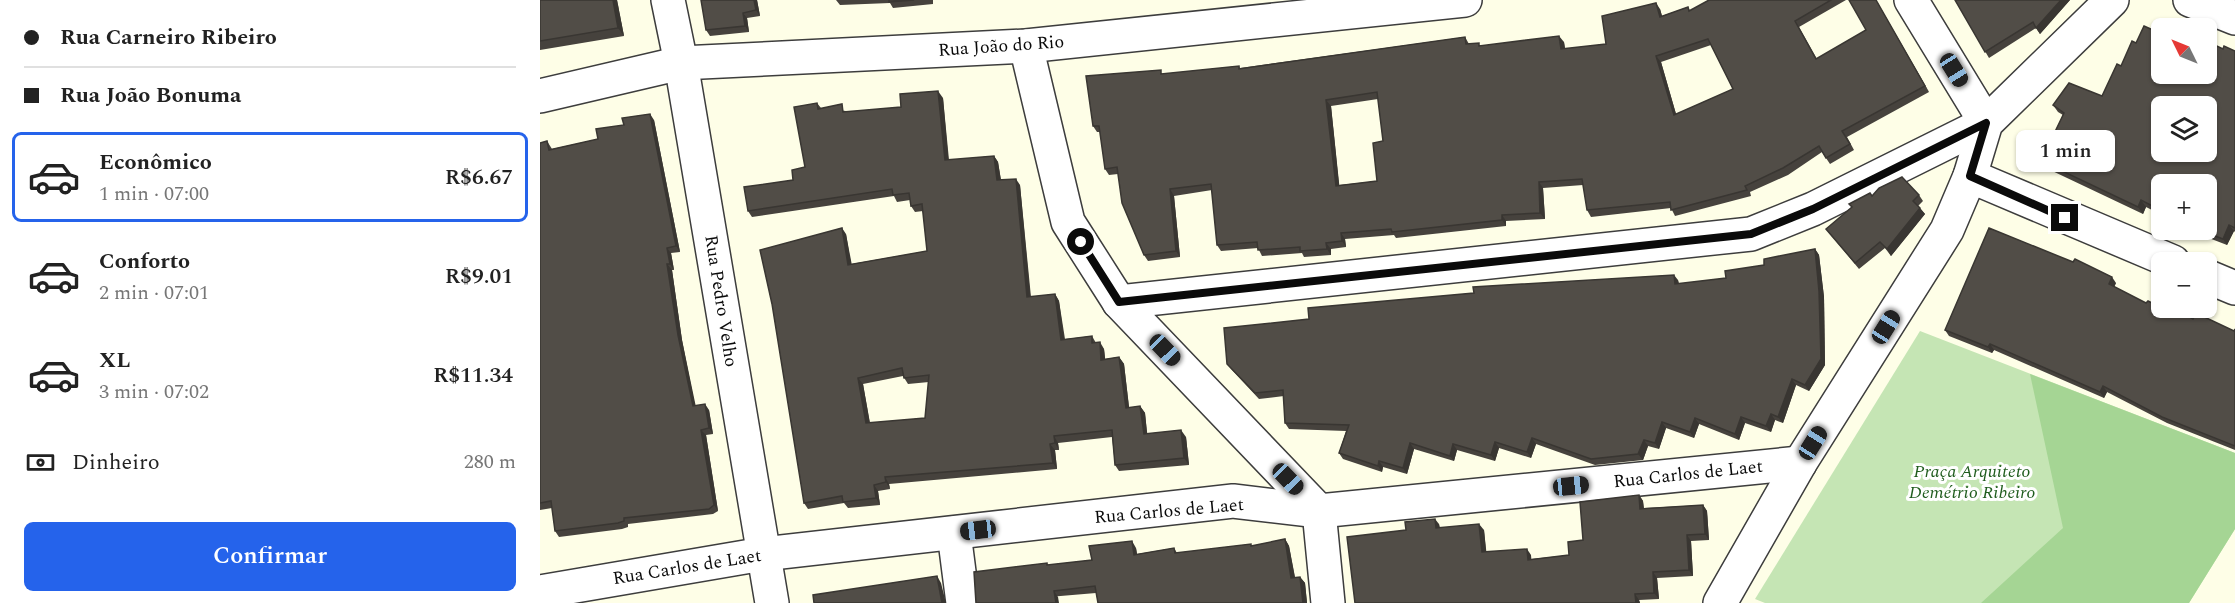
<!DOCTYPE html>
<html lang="pt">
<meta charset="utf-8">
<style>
:root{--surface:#fff;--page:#f2f2f2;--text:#222;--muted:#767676;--line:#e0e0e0;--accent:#2563eb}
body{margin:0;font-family:Spectral,serif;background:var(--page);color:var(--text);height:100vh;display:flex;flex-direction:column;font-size:22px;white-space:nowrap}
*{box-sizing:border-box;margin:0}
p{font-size:20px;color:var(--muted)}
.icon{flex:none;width:33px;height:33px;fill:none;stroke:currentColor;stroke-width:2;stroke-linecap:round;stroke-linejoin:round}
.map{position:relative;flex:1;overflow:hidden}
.sheet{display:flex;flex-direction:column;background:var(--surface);width:540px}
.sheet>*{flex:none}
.hud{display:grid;align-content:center;height:132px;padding:0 24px;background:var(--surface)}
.needle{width:39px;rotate:313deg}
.fabs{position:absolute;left:1611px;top:18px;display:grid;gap:12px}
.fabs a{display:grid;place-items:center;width:66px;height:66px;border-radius:9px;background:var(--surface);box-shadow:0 2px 4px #0004;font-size:30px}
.end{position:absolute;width:27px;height:27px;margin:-14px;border:8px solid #0a0a0a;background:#fff;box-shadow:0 0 0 3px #fff}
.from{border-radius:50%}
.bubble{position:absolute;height:42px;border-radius:9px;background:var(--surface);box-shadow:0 2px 4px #0004;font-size:20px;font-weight:600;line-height:42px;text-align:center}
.car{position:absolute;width:18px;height:36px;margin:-18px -9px;border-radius:8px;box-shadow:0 0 4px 2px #0007;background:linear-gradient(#222 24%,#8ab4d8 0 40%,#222 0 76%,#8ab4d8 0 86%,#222 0)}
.hud b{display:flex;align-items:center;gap:21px;height:57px;font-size:22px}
.hud b+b{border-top:2px solid var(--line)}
.hud i{width:15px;height:15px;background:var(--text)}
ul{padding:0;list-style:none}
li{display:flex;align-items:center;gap:18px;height:90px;margin:0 12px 9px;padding:0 12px;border:3px solid transparent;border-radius:9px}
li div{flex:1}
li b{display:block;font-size:22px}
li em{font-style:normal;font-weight:600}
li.current{border-color:var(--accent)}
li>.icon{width:54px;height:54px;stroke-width:1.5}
.pay{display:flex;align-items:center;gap:15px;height:66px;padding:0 24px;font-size:22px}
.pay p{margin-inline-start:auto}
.action{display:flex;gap:12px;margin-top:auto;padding:12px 24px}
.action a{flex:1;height:69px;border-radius:9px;background:var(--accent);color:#fff;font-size:24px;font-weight:600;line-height:69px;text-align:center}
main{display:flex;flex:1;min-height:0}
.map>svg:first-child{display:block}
.green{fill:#c5e5b4}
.forest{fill:#a5d594}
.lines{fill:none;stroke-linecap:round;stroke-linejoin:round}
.minor-casing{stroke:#3d3d3d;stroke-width:36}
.minor{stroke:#fff;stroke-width:33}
.wall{fill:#46423d;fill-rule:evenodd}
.shaded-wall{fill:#393632}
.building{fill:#514d47;stroke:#393632;stroke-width:1.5;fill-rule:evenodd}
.route{stroke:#0a0a0a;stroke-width:8}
.labels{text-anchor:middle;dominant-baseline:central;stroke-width:6;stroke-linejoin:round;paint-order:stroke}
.street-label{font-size:18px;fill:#0a0a0a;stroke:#fff}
.park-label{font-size:18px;font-style:italic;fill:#205d1e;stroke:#fff}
</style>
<main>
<section class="sheet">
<div class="hud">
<b><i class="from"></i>Rua Carneiro Ribeiro</b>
<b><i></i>Rua João Bonuma</b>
</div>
<ul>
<li class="current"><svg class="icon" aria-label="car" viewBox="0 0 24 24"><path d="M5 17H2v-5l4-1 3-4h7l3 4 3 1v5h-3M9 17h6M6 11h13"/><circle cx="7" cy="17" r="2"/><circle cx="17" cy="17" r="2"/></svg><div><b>Econômico</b><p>1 min · 07:00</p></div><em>R$6.67</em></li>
<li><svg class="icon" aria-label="car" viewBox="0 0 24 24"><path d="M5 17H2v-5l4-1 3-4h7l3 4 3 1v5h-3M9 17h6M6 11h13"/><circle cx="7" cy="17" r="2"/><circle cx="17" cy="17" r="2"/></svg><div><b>Conforto</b><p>2 min · 07:01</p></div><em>R$9.01</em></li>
<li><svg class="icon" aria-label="car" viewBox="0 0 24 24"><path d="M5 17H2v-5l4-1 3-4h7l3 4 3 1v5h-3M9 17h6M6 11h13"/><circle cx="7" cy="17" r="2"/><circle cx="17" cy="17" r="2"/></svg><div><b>XL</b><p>3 min · 07:02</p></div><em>R$11.34</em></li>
</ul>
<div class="pay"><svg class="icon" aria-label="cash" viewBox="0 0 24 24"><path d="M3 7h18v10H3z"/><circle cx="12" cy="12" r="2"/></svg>Dinheiro<p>280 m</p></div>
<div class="action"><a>Confirmar</a></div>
</section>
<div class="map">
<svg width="1695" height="603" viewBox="0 0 1695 603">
<rect width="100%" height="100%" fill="#fefee7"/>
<!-- green -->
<path class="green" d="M1380 331 1695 453V529L1649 603H1225L1215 599Z"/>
<!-- forest -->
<path class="forest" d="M1490 374 1695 453V529L1649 603H1441L1523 528Z"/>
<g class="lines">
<defs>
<g id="minor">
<path d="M128 0 141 63 232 603"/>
<path d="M1371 0 1446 123"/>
<path d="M1650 0 1695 18"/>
<path d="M486 46 528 222 579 302 779 511 788 603"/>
<path d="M0 96 141 63 486 46 925 0"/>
<path d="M1430 176 1633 262"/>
<path d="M1666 276 1695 288"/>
<path d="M579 302 1211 234 1273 209 1446 123"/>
<path d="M414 533 423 603"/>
<path d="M0 592 223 554 693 501 779 511 1260 463"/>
<path d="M1180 603 1260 463 1407 230 1430 176 1446 123 1572 0"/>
</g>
</defs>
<!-- minor casing -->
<use href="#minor" class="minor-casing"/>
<!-- minor -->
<use href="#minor" class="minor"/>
</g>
<!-- wall -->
<g class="wall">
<path d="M0 0H77L84 36 0 50Z"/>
<path d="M217 0 220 16 207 18 209 32 170 36 166 30Z"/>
<path d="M296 0H393V4L353 8 350 3 300 5Z"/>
<path d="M1169 0H1306L1259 27 1277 59 1326 30 1336 0 1389 92 1307 137 1314 150 1290 164 1282 152 1248 175 1210 192 1211 196 1135 216 1131 208 1051 217 1047 210 1043 185 1003 188 1005 219 966 221V226L856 238 854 235 805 239 806 247 791 249V255L764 257 762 253 722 256 718 248 681 251 677 245 672 190 634 196 640 257 608 261 604 255 578 174 569 175 565 169 560 132H557L553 126 624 74 699 66 700 68 925 37 929 44 941 46 1024 42 1025 49 1066 44 1120 9 1122 16 1148 7 1150 11ZM1171 45 1193 89 1136 114 1121 62ZM838 99 843 141 837 181 799 185 791 106Z"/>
<path d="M1415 0H1530L1500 34 1496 28 1449 58Z"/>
<path d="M1683 49 1695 51V232L1694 231 1687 245 1648 230H1666L1622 184V215L1606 207 1603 214 1506 168 1501 161 1523 115 1518 112 1513 105 1562 96 1581 66 1622 74Z"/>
<path d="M403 98 409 160 454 156 458 162 461 180 480 185 491 297 515 294 519 301 525 339 552 336 556 343 564 349 565 359 579 357 584 364 589 408 600 406 605 413 607 434 646 437 649 465 579 471 575 465 572 437 518 443 519 450H515L517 469 349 484 350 489 338 491 340 505 308 508 304 503 268 509 264 503 306 234 311 264 387 251 383 211 375 212 371 206 370 200 357 202 354 196 212 217 208 211 253 180 265 167 277 103 281 108 306 111V112L361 107ZM363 376 368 384 389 382 385 418 330 423 323 384Z"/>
<path d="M114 120 140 252 131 253 134 270H132L142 340 155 406 169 410 173 434 166 435 178 511 173 514 88 524V527L82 529 19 537 15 531 12 508 0 510V143L7 141 12 149 58 139Z"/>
<path d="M1379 195 1383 201 1378 206 1385 214 1351 256 1345 248 1319 269 1286 229 1332 196Z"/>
<path d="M1275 249 1279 255 1284 297 1285 365 1269 391 1256 385 1243 423 1235 420 1231 432 1205 423 1199 440 1159 424 1154 438 1126 428 1119 449 1108 446 1103 460 1055 465 996 444 991 458 959 448 955 461 917 450 914 461 874 449 867 474 843 467 842 472 803 459 799 453 806 431 749 429 745 423 744 396 719 399 692 370 687 364 769 319 1138 280 1139 284 1186 278 1224 265Z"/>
<path d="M1576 283 1574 287 1606 303 1694 331 1695 329V450L1627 423 1567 392 1564 398 1454 350 1452 353 1409 336 1405 330Z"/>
<path d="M1099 495 1103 501 1104 508 1163 505 1167 511 1169 540 1151 541 1153 576 1117 578 1119 599 1099 600 1100 603H815L866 530 899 524 900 528 944 530 946 552 991 555V559L1029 555 1043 540Z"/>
<path d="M745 539 749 546 755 577H760L765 583 767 603H558L556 593 436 603 507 563 508 565 552 560 596 548 597 554 634 548 637 553 712 546Z"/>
</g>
<!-- shaded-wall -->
<g class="shaded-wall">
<path d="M73 0H77L84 36 78 28Z"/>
<path d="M214 0H217L220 16 216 10Z"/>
<path d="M1336 0 1389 92 1385 86Z"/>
<path d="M1521 0H1530L1500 34 1496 28Z"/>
<path d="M1116 3 1120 9 1124 23 1120 17Z"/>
<path d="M203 13 207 18 209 32 205 26Z"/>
<path d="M1019 36 1024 42 1026 55 1021 49Z"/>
<path d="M1116 56 1121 62 1138 121 1134 115Z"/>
<path d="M398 91 403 98 409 167 405 160Z"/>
<path d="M786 100 791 106 800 192 796 186Z"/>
<path d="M110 114 114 120 140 252 136 246Z"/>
<path d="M454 156 458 162 462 187 457 180Z"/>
<path d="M476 179 480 185 491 304 487 297Z"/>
<path d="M999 182 1003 188 1005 219 1000 213Z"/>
<path d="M630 189 634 196 640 257 636 251Z"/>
<path d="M1601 200 1606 207 1603 214 1598 207Z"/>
<path d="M1380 208 1385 214 1351 256 1347 249Z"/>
<path d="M962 215 966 221V226L962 220Z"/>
<path d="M1689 225 1694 231 1687 245 1683 239Z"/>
<path d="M302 228 306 234 313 271 308 265Z"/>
<path d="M801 233 805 239 806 247 802 241Z"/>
<path d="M786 243 791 249V255L787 249Z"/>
<path d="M127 248 131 253 134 270 130 264Z"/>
<path d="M1275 249 1279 255 1284 297 1285 365 1269 391 1265 385Z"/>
<path d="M127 264 132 270 142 340 157 412 153 406 138 335Z"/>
<path d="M1134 275 1138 280 1140 290 1135 284Z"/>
<path d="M1572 277 1576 283 1573 289 1569 284Z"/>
<path d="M515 294 519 301 525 346 521 340Z"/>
<path d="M560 342 564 349 566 366 561 360Z"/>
<path d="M1450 344 1454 350 1452 353 1448 347Z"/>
<path d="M579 357 584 364 590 415 586 408Z"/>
<path d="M318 378 323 384 331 430 326 423Z"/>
<path d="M1252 379 1256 385 1243 423 1238 417Z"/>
<path d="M1563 386 1567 392 1564 398 1560 392Z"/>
<path d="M165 404 169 410 173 434 169 428Z"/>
<path d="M600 406 605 413 608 441 604 434Z"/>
<path d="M1231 414 1235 420 1231 432 1226 426Z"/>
<path d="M1201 417 1205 423 1199 440 1195 434Z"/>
<path d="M1155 418 1159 424 1154 438 1150 432Z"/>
<path d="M1122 422 1126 428 1119 449 1115 443Z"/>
<path d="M161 430 166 435 178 511 174 505Z"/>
<path d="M641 430 646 437 649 465 644 458Z"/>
<path d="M514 436 518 443 519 450 515 443Z"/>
<path d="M992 438 996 444 991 458 987 452Z"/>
<path d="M1104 440 1108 446 1103 460 1098 454Z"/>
<path d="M955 442 959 448 955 461 951 455Z"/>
<path d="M870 443 874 449 867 474 863 468Z"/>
<path d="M510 444 515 450 517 469 513 463Z"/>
<path d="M913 444 917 450 914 461 910 456Z"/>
<path d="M839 461 843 467 842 472 838 466Z"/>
<path d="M345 477 349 484 350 489 346 482Z"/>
<path d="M334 485 338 491 340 505 336 498Z"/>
<path d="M1099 495 1103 501 1104 514 1100 509Z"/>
<path d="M1163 505 1167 511 1169 540 1165 534Z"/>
<path d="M895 519 899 524 900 534 896 528Z"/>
<path d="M939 524 944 530 947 558 942 552Z"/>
<path d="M1147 535 1151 541 1153 576 1149 570Z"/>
<path d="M745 539 749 546 756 584 751 578Z"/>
<path d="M592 541 596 548 598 561 594 555Z"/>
<path d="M987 549 991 555 992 566 988 560Z"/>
<path d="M1113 572 1117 578 1119 599 1114 593Z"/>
<path d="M397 576 401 583 406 603H402Z"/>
<path d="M760 577 765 583 767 603H763Z"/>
<path d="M514 591 518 597 519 603H516Z"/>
<path d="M1095 594 1099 600 1100 603H1096Z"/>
</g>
<!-- building -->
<g class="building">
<path d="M0 0H73L78 28 0 41Z"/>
<path d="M161 0H214L216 10 203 13 205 26 166 30Z"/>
<path d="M349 0H374L349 2Z"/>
<path d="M1169 0H1291L1255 21 1276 59 1326 30 1309 0H1336L1385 86 1302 131 1310 144 1286 158 1279 146 1243 168 1205 186 1207 190 1131 210 1130 202 1047 210 1042 179 999 182 1000 213 962 215V220L852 232 851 229 801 233 802 241 786 243 787 249 760 251V247L718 250 717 242 677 245 671 184 630 189 636 251 604 255 582 203 577 167 565 169 559 126H553L546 76 621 70V74L699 66V69L925 37 926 44 939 43V46L1019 36 1021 49 1066 44 1062 16 1116 3 1120 17 1148 7 1149 11ZM1168 39 1193 89 1134 115 1116 56ZM837 92 843 141 833 143 837 181 796 186 786 100Z"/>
<path d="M1415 0H1521L1496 28 1493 22 1445 52Z"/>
<path d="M1604 26 1622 34V74H1666V41L1683 49 1684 46 1695 51V228L1689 225 1683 239 1659 230H1666V184H1622V211L1601 200 1598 207 1501 161 1524 113 1513 105 1529 83 1562 96 1577 64 1581 66 1592 41 1596 43ZM1622 106H1666V152H1622Z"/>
<path d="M398 91 405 160 454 156 457 180 476 179 487 297 515 294 521 340 552 336V343L560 342 561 360 579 357 586 408 600 406 604 434 641 430 644 458 575 465 572 430 514 436 515 443 510 444 513 463 345 477 346 482 334 485 336 498 303 502 302 496 264 503 232 304 220 250 302 228 308 265 387 251 382 204 371 206 369 193 353 195 352 189 208 211 204 187 253 180 252 170 265 167 254 107 277 103 278 109 302 104 303 112 361 107 360 94ZM362 368 364 378 389 375 385 418 326 423 318 378Z"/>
<path d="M110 114 136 246 127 248 130 264H127L138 335 153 406 165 404 169 428 161 430 174 505 169 509 84 518V521L78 523 15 531 11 501 0 503V143L7 141 9 150 58 139 56 129 84 125 82 118Z"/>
<path d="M1362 177 1379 195 1373 201 1380 208 1347 249 1340 242 1315 263 1286 229 1312 207 1309 204 1330 193 1332 196 1339 188Z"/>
<path d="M1449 228 1533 262 1535 259 1572 277 1569 284 1606 303 1608 301 1620 307 1622 304V308H1633L1653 319 1656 313 1694 331 1695 329V446L1622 417 1563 386 1560 392 1450 344 1448 347 1405 330Z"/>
<path d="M1275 249 1279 291 1281 359 1265 385 1252 379 1238 417 1231 414 1226 426 1201 417 1195 434 1155 418 1150 432 1122 422 1115 443 1104 440 1098 454 1051 459 992 438 987 452 955 442 951 455 913 444 910 456 870 443 863 468 839 461 838 466 799 453 809 425 745 423 743 390 715 393 687 364 684 328 769 319 768 308 934 293 933 287 1134 275 1135 284 1186 278 1185 271 1224 265V259Z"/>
<path d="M1099 495 1100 509 1163 505 1165 534 1147 535 1149 570 1113 572 1114 593 1095 594 1096 603H815L807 537 866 530 865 522 895 519 896 528 939 524 942 552 987 549 988 560 1029 555 1028 542 1043 540 1040 502Z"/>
<path d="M745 539 751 578 760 577 763 603H558L555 586 514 591 516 603H436L434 572 507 563V565L552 560 549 546 592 541 594 555 634 548 635 553 711 544V546Z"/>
<path d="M397 576 402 603H274L273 595Z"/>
</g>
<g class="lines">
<!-- route -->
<path class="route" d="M541 242 579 302 1211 234 1273 209 1446 123 1430 176 1525 218"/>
</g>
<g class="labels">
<!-- street labels -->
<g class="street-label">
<text transform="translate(461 46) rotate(-4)">Rua João do Rio</text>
<text transform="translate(181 301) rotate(81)">Rua Pedro Velho</text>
<text transform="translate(1148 474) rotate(-6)">Rua Carlos de Laet</text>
<text transform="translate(629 511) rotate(-5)">Rua Carlos de Laet</text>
<text transform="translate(147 567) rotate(-9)">Rua Carlos de Laet</text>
</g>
<!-- park labels -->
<g class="park-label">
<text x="1432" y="471">Praça Arquiteto<tspan x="1432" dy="21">Demétrio Ribeiro</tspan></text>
</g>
</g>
</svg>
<div class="fabs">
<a><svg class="needle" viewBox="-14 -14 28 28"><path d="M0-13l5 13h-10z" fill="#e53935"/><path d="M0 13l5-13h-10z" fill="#767676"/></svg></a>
<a><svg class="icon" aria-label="layers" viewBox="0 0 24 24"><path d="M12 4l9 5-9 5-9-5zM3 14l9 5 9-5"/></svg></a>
<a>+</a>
<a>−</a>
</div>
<i class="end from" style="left:541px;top:242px"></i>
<i class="end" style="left:1525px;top:218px"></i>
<div class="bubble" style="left:1476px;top:130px;width:99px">1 min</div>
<i class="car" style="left:1414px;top:70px;rotate:148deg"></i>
<i class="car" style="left:1346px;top:327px;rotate:32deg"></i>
<i class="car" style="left:625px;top:350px;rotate:136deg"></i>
<i class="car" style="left:1273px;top:443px;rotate:32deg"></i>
<i class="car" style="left:748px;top:479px;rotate:136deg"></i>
<i class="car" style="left:1031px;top:486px;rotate:84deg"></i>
<i class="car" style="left:438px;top:530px;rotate:263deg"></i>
</div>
</main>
